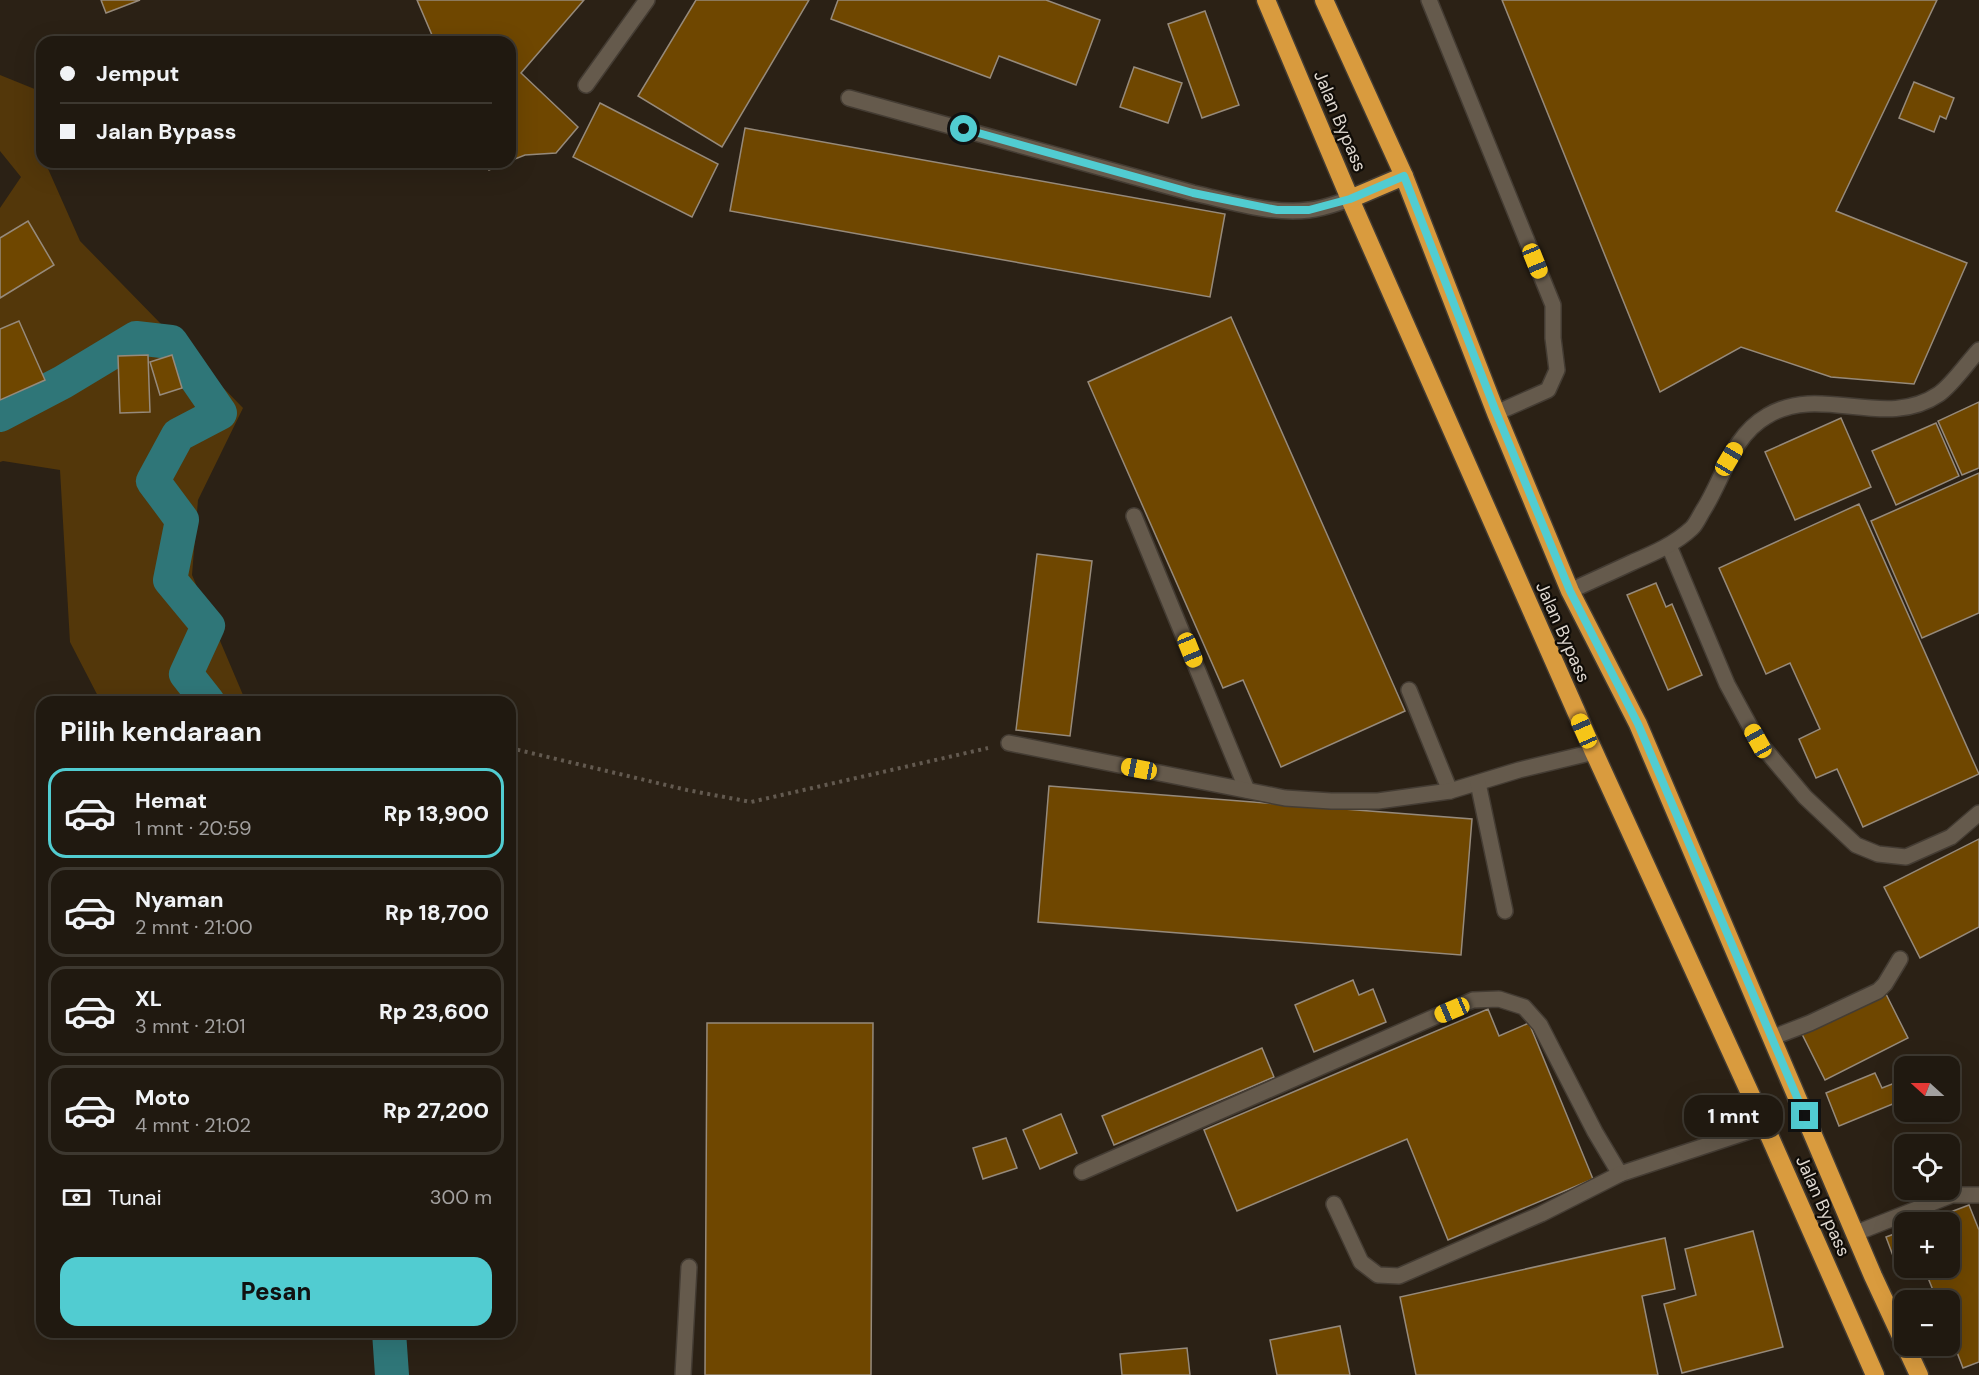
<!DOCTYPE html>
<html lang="id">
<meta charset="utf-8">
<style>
:root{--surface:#201910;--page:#2d261e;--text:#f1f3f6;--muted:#a2a09f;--line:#3d3830;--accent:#51ccd1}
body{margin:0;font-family:"DM Sans",sans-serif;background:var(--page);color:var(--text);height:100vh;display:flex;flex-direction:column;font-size:22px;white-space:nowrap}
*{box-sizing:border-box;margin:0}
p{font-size:20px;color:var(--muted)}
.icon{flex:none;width:33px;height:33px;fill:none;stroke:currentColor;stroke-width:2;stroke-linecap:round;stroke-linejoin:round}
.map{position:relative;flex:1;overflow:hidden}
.sheet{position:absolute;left:36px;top:696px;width:480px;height:642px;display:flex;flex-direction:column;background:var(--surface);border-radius:18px;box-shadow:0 6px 24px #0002,0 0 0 2px var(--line)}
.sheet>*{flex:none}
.hud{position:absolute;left:36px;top:36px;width:480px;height:132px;border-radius:18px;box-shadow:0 6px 24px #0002,0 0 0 2px var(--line);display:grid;align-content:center;height:132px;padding:0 24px;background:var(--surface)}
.needle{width:39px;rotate:291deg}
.fabs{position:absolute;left:1894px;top:1056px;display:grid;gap:12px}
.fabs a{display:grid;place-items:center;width:66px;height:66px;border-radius:12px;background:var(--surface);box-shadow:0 6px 24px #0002,0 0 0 2px var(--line);font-size:30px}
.end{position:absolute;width:27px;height:27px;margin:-14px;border:8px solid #51ccd1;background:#111;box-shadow:0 0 0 3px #111}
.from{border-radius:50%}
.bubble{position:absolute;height:42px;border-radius:18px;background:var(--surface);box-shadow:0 6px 24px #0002,0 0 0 2px var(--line);font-size:20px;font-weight:800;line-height:42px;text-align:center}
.car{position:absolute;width:18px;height:36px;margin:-18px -9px;border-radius:8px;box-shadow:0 0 4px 2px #0007;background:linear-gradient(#f5c518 24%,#345 0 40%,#f5c518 0 76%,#345 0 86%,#f5c518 0)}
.hud b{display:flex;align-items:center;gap:21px;height:57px;font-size:22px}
.hud b+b{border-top:2px solid var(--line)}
.hud i{width:15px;height:15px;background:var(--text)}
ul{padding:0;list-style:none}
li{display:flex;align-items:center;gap:18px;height:90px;margin:0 12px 9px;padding:0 12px;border:3px solid var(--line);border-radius:18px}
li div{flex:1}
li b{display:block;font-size:22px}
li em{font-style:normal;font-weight:800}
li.selected{border-color:var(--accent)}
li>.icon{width:54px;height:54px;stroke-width:1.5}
h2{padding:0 24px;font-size:27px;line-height:72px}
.pay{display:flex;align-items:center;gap:15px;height:66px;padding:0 24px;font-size:22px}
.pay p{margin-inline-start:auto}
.cta{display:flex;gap:12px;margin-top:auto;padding:12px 24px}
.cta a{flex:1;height:69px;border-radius:18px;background:var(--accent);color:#111;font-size:24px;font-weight:800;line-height:69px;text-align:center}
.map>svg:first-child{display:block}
.green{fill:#53370a}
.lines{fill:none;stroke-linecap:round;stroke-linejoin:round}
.canal{stroke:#2f7678;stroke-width:34}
.building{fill:#6f4700;stroke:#968a7b;stroke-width:1.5}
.lane-casing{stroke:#443c33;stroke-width:18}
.highway-casing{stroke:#443c33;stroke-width:21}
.path{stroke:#635a50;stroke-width:4;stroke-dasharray:3 4.5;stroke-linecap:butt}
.lane{stroke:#655a4c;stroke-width:15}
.highway{stroke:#d99b3e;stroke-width:18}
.route{stroke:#51ccd1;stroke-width:8}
.labels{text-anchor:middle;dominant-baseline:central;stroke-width:4.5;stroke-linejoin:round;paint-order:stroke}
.street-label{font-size:18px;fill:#dfd8d0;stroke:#100c07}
</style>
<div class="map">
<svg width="1979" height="1375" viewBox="0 0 1979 1375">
<rect width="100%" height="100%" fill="#2b2115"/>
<!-- green -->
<path class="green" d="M0 75 42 92V162H45L80 241 243 408 198 500 192 575 246 702H101L70 642 60 470 3 461 0 462V208L21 177 0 151Z"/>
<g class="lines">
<!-- canal -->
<g class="canal">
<path d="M0 415 63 382 136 338 171 342 220 413 178 435 153 481 182 520 170 580 208 626 186 674 208 702"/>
<path d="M389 1332 392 1375"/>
</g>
</g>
<!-- building -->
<g class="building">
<path d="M101 0H140L106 13Z"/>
<path d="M417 0H584L521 73 578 127 556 153 525 155 510 161V42H435Z"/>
<path d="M696 0H809L722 147 638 96Z"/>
<path d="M838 0H1046L1100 20 1076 85 999 56 990 78 831 19Z"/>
<path d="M1502 0H1937L1836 211 1967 263 1914 384 1831 377 1741 347 1660 392Z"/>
<path d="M1205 11 1239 105 1202 118 1168 24Z"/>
<path d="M1134 67 1182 83 1168 123 1120 107Z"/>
<path d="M1914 82 1954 98 1946 119 1940 116 1934 132 1899 118Z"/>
<path d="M600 103 718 164 692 217 573 157Z"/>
<path d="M745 128 1225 214 1210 297 730 211Z"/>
<path d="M486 162H507L489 170Z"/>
<path d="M28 221 54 265 0 298V238Z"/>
<path d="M1231 317 1405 711 1281 767 1243 680 1223 688 1088 382Z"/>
<path d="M19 321 45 380 0 400V329Z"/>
<path d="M148 355 150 412 120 413 118 356Z"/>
<path d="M172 355 182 388 160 395 150 362Z"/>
<path d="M1979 402V468L1962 475 1938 421Z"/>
<path d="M1841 418 1871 487 1795 520 1765 452Z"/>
<path d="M1936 423 1959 476 1896 505 1872 451Z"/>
<path d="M1979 473V613L1922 638 1871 521Z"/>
<path d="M1859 504 1979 774 1863 827 1837 769 1816 778 1799 739 1820 729 1790 663 1766 674 1719 568Z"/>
<path d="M1037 554 1092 561 1070 736 1016 730Z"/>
<path d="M1656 583 1666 607 1672 604 1702 675 1668 690 1627 595Z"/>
<path d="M1049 786 1472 819 1461 955 1038 922Z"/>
<path d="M1979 839V927L1920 958 1884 887Z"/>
<path d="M1353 980 1359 995 1373 989 1386 1022 1314 1052 1295 1005Z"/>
<path d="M1885 992 1908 1038 1825 1080 1802 1034Z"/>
<path d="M1488 1009 1499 1036 1529 1023 1593 1179 1448 1240 1407 1139 1237 1211 1204 1130Z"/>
<path d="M707 1023H873L871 1375H705Z"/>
<path d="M1262 1048 1274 1077 1114 1145 1102 1116Z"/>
<path d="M1875 1073 1882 1088 1905 1079V1099L1839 1126 1826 1093Z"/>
<path d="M1061 1114 1077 1153 1040 1169 1023 1130Z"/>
<path d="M1006 1138 1017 1168 983 1179 973 1148Z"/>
<path d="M1969 1205 1979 1230V1362L1963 1368 1950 1334V1300H1937L1924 1268H1950V1222H1924Z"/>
<path d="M1905 1230V1260L1896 1264 1886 1237Z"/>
<path d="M1753 1231 1783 1347 1682 1373 1664 1304 1696 1295 1685 1249Z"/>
<path d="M1665 1238 1675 1289 1642 1296 1658 1375H1416L1400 1297Z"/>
<path d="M1340 1326 1350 1375H1277L1270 1340Z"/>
<path d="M1187 1348 1190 1375H1122L1120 1354Z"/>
</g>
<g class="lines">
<defs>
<g id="lane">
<path d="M1429 0 1553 305V338L1557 370 1548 390 1496 413"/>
<path d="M586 85 647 0"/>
<path d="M849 98 1193 193C1230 201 1271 215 1309 210 1323 209 1337 203 1350 199"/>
<path d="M1134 516 1247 790"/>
<path d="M1669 546 1727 684 1758 741 1805 797 1856 845 1878 854 1906 857 1951 837 1979 813"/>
<path d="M1570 591C1591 581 1612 572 1633 562 1654 553 1675 544 1692 528 1697 523 1700 515 1704 509 1724 477 1732 436 1767 416 1821 383 1885 431 1939 394 1953 384 1967 363 1979 350"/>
<path d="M1409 690 1450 791"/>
<path d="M1009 743 1285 798 1331 801H1378L1450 791 1519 770 1594 752"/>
<path d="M1478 783 1505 911"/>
<path d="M1771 1038 1810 1023 1878 991 1885 984 1900 959"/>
<path d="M1082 1172 1473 1000 1499 999 1524 1007 1540 1025 1595 1132 1620 1174 1765 1126"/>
<path d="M1334 1204 1361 1262 1378 1275 1399 1276 1541 1214 1620 1174"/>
<path d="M1856 1233 1952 1195H1979"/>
<path d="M683 1375 689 1267"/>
</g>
<g id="highway">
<path d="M1266 0 1350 199 1594 752 1765 1126 1875 1375"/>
<path d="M1324 0 1404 176 1496 413 1570 591 1638 724 1873 1276 1919 1375"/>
<path d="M1350 199 1404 176"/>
</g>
</defs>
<!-- lane casing -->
<use href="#lane" class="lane-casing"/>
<!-- highway casing -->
<use href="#highway" class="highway-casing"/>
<!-- path -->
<g class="path">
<path d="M302 700 312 702"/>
<path d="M510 748 687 790 751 802 988 748"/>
</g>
<!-- lane -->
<use href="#lane" class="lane"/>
<!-- highway -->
<use href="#highway" class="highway"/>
</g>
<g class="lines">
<!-- route -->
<path class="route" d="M964 129 1193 193 1277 210H1309L1350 199 1404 176 1496 412 1570 591 1638 724 1805 1116"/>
</g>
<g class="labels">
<!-- street labels -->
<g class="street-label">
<text transform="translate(1340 121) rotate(67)">Jalan Bypass</text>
<text transform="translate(1563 632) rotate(66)">Jalan Bypass</text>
<text transform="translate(1823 1206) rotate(66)">Jalan Bypass</text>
</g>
</g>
</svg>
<div class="fabs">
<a><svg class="needle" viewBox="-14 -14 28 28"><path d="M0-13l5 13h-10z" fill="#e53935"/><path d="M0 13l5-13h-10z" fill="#a2a09f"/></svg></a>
<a><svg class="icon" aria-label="locate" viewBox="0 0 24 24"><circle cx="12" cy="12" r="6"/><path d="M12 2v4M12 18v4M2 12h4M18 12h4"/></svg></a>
<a>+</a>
<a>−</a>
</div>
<i class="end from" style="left:964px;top:129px"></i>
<i class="end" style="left:1805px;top:1116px"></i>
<div class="bubble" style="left:1684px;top:1095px;width:99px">1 mnt</div>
<i class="car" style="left:1535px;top:261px;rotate:158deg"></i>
<i class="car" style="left:1729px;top:459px;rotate:31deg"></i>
<i class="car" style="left:1190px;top:650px;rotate:158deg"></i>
<i class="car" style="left:1584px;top:731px;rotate:336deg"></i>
<i class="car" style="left:1758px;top:741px;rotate:331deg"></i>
<i class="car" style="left:1139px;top:769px;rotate:281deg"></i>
<i class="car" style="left:1452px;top:1010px;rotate:247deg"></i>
<div class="hud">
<b><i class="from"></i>Jemput</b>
<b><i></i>Jalan Bypass</b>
</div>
<section class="sheet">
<h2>Pilih kendaraan</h2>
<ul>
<li class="selected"><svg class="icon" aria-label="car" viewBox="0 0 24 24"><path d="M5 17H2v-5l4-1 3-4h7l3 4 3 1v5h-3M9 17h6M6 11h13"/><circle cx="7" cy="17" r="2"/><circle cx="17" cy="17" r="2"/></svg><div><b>Hemat</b><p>1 mnt · 20:59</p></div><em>Rp 13,900</em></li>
<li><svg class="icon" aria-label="car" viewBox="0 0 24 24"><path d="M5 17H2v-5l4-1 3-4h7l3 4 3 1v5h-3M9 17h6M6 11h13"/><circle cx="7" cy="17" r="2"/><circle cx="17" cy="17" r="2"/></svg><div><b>Nyaman</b><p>2 mnt · 21:00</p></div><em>Rp 18,700</em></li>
<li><svg class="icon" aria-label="car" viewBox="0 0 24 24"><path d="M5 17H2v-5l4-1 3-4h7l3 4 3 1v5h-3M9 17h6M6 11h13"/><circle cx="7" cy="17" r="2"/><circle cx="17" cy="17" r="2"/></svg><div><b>XL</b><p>3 mnt · 21:01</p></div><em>Rp 23,600</em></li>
<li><svg class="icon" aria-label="car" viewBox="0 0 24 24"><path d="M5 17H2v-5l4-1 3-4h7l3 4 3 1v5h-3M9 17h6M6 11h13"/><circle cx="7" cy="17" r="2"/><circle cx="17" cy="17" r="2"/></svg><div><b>Moto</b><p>4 mnt · 21:02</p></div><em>Rp 27,200</em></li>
</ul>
<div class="pay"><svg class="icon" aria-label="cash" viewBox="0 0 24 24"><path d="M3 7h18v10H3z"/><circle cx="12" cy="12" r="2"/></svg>Tunai<p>300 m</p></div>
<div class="cta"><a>Pesan</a></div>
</section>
</div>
